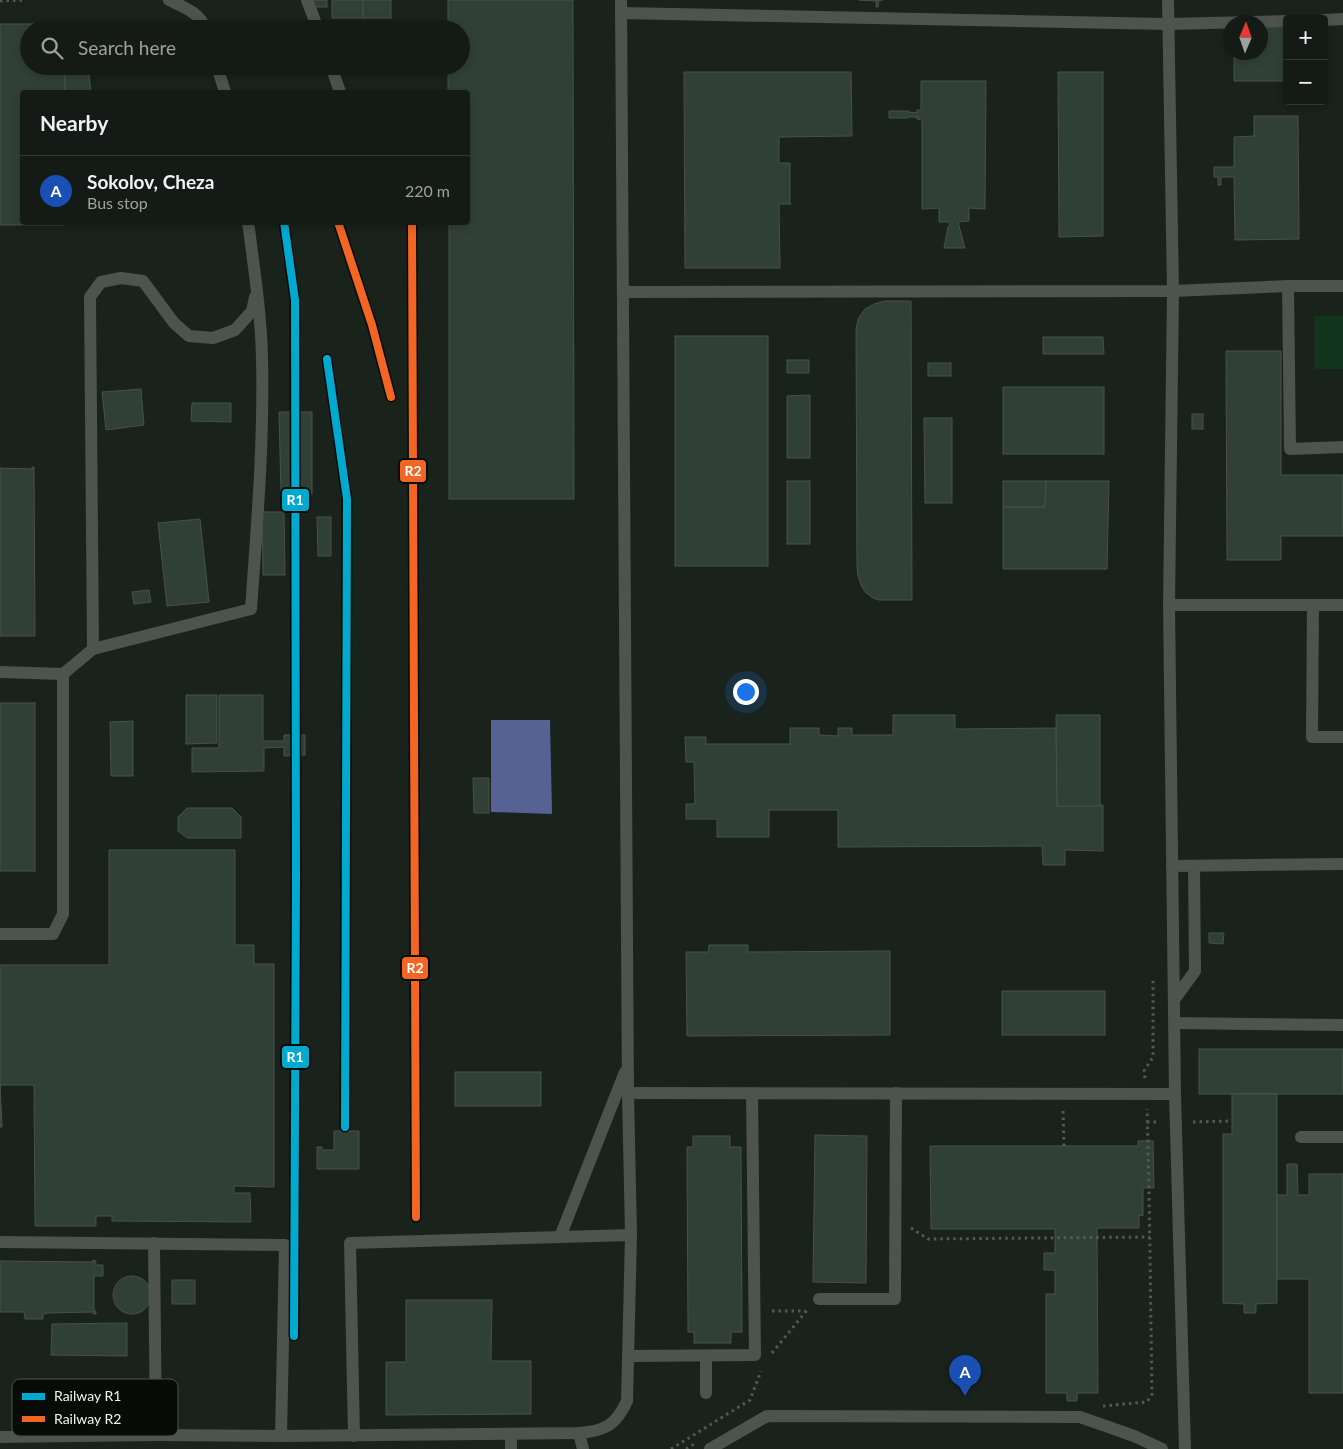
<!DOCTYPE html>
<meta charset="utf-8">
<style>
:root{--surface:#141a15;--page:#1d231e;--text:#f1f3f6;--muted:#9da1a0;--line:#333834;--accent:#b45309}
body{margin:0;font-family:Lato,sans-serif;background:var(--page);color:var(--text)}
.controls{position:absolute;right:15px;top:15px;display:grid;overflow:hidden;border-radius:5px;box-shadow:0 2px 8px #0003}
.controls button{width:45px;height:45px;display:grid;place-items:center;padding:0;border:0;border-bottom:1px solid var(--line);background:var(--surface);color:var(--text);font:25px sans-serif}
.compass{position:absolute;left:1223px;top:15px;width:45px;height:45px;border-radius:50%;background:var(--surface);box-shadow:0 2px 8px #0003;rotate:2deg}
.you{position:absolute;left:745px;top:691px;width:18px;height:18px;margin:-12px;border:4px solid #fff;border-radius:50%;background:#1a73e8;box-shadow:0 0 0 8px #1a73e833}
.badge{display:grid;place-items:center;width:32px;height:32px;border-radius:50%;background:var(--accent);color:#fff;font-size:16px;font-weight:700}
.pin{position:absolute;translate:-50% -41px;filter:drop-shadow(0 1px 2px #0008)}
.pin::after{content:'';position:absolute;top:26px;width:18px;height:15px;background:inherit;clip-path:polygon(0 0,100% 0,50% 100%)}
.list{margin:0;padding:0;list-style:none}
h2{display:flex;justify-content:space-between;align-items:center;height:65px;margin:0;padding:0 20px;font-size:21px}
h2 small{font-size:16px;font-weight:400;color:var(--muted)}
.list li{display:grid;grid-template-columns:32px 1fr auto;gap:15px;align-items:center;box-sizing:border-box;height:70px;padding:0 20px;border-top:1px solid var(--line)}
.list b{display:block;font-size:19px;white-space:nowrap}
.list p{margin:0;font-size:16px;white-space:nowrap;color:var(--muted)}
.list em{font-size:16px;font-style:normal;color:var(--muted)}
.icon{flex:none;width:28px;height:28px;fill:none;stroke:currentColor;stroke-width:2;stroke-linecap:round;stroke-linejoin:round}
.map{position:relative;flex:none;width:1343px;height:1449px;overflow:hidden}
.search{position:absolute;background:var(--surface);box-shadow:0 2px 8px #0003;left:20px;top:20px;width:450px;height:55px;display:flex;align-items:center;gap:12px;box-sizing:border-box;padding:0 18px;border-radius:28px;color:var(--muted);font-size:19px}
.panel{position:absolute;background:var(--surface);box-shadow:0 2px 8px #0003;left:20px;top:90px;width:450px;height:135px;border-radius:5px}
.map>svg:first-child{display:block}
</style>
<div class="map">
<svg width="1343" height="1449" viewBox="0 0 1343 1449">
<rect width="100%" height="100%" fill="#1a221c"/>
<rect fill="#10341c" x="1315" y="316" width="28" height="53"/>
<polygon fill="#556293" points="491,720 550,720 552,814 491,812"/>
<g fill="#314036" stroke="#49504a">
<rect x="311" y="0" width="16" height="7"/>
<rect x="332" y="0" width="31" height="18"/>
<rect x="363" y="0" width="28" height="18"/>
<polygon points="448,0 573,0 574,499 449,499 449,222 468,222 468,92 448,92 448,66 461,66 461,29 448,29"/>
<polygon points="859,0 883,0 879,0 878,7 876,7 876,1"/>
<polygon points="0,24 65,24 65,29 29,29 29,66 65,66 65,92 22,92 22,222 64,222 64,225 0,225"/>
<polygon points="1260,26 1287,26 1287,81 1234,81 1234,52 1260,52"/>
<polygon points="65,66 88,66 91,92 65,92"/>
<polygon points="684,72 851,72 852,136 779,137 779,163 790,163 790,204 791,204 779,204 780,268 685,268"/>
<polygon points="1058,72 1103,72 1103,236 1059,237"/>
<polygon points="921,81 986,81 985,209 969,208 969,221 958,222 965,248 944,248 948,227 949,227 950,222 939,222 939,208 922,209 922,120 917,119 917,117 908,117 908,118 889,118 889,111 908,111 909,112 917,113 917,110 921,110"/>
<polygon points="1254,116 1298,116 1299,239 1235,240 1234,177 1221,177 1221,185 1218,185 1218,177 1214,177 1214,167 1234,167 1234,137 1254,136"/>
<polygon points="885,301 911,301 912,600 879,600 873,598 865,592 861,585 858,576 857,566 856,330 858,319 865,309 874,304"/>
<rect x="675" y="336" width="93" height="230"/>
<polygon points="1043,337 1103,337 1104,354 1043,354"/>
<polygon points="1226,351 1281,351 1281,475 1343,475 1343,536 1281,536 1281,560 1227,560"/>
<rect x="787" y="360" width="22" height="13"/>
<rect x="928" y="363" width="23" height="13"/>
<rect x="1003" y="387" width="101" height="67"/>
<polygon points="141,389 144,425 106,430 102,392"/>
<polygon points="810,395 810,458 787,458 787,396"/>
<polygon points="192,403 231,403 231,422 191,421"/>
<polygon points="279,412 312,412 312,494 281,494"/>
<rect x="1192" y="414" width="11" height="15"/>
<polygon points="924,418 952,418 952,503 925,503"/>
<polygon points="32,467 34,467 35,636 0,636 0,468 32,469"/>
<rect x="787" y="481" width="23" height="63"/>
<polygon points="1003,481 1046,481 1045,507 1003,507"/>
<polygon points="1046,481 1109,481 1107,569 1003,569 1003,507 1045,507"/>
<polygon points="262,512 284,512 285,575 263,575"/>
<polygon points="317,517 331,517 331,556 318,556"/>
<polygon points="200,519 209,602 167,606 158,523"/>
<polygon points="149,590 151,602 134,604 132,592"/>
<polygon points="186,695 217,695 217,743 186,744"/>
<polygon points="219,695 263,695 263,741 284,741 284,735 305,735 305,755 284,756 284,747 264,748 264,771 192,772 192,748 219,748"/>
<rect x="0" y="703" width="35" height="168"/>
<polygon points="893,715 955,715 955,729 1056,728 1057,806 1103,805 1103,851 1065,850 1065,865 1043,865 1042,846 838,847 838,810 769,810 769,837 717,837 717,819 686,819 686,804 695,804 694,762 686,762 685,737 706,737 706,744 790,744 790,728 819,728 819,735 838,736 838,728 852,728 852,735 893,735"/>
<polygon points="1056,715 1100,715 1100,806 1057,806"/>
<polygon points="133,721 133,776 111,776 110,722"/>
<polygon points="473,778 489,778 489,813 474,813"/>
<polygon points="187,808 232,808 241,817 241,838 187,838 178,831 178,817"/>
<polygon points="109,850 235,850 235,945 254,945 254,964 274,964 274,1187 234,1186 234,1193 250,1193 251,1222 112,1221 112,1216 96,1216 96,1226 35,1226 34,1085 2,1085 0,1086 2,1124 2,1127 0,1127 0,965 109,965"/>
<polygon points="1209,933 1224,933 1223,944 1209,943"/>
<polygon points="709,945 748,945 748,952 890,951 890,1035 687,1036 686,952 708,952"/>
<rect x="1002" y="991" width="103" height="44"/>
<rect x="1199" y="1049" width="144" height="45"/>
<rect x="455" y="1072" width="86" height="34"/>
<polygon points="1232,1094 1277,1094 1277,1303 1256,1304 1256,1313 1244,1313 1244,1304 1223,1303 1223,1134 1232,1134"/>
<polygon points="334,1131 359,1131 359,1169 317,1169 317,1147 322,1147 322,1150 334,1150"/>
<polygon points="815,1135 867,1136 866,1283 813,1282"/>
<polygon points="693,1136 730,1136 730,1147 741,1147 742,1332 731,1332 731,1343 694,1343 694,1332 688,1332 687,1147 693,1147"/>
<polygon points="1138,1141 1153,1141 1154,1188 1143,1188 1143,1216 1139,1215 1139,1228 1097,1228 1098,1393 1077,1393 1077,1401 1067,1401 1067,1393 1046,1393 1046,1294 1055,1294 1055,1270 1044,1270 1044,1253 1055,1253 1055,1229 931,1229 930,1146 1138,1146"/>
<polygon points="1287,1164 1297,1164 1298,1195 1309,1195 1309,1174 1343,1174 1343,1393 1309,1393 1309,1279 1277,1279 1277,1195 1287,1195"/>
<polygon points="93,1260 96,1261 96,1263 94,1263 94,1265 103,1265 103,1276 94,1276 94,1311 96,1311 96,1314 93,1314 94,1312 46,1313 46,1314 43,1314 43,1319 25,1319 24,1312 0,1312 0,1261 93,1262"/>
<circle cx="132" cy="1295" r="19"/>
<rect x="172" y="1280" width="23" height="24"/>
<polygon points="406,1300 492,1300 491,1361 531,1361 531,1414 386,1415 386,1362 406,1362"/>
<polygon points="127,1323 127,1356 51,1355 52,1324"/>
</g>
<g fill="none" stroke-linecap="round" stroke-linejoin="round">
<g stroke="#555956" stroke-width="3" stroke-dasharray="2.5 4" stroke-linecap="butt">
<polyline points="0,1 23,0"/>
<polyline points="1145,1078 1144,1071 1153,1057 1153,980"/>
<polyline points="1063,1111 1064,1146"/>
<polyline points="1147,1122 1159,1122"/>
<polyline points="1193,1122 1232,1121"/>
<polyline points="911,1228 928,1239 1150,1237"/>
<polyline points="772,1311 805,1311"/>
<polyline points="772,1353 808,1309"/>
<polyline points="1103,1406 1147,1402 1152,1394 1149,1188 1147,1109"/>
<polyline points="671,1449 750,1400 761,1371"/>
<polyline points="686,1449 694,1444"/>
</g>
<g stroke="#4d534e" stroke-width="12">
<path d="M169,0C183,7 201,13 205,29"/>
<polyline points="307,0 318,29"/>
<polyline points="1168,0 1173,291 1169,605 1175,1094 1185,1449"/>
<polyline points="621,13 1168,24 1287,21"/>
<polyline points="1324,20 1343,19"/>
<polyline points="217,66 225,92"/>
<polyline points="331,66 340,92"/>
<polyline points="1288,286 1290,449 1343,447"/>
<polyline points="623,292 1173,291 1288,286 1343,286"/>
<polyline points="1169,605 1343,605"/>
<polyline points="1313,605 1312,737 1343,737"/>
<polyline points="93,649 90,297 101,282 121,278 143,281 174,323 189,336 213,338 235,330 252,311 255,297"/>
<path d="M0,672L63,674L93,649L251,609C257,525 264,442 262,358C261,313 254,268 248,222"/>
<polyline points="1172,866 1343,864"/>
<polyline points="0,934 53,934 63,914 63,674"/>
<polyline points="1174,1000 1195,971 1194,866"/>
<polyline points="1175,1023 1343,1025"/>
<polyline points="628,1093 1175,1094"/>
<polyline points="1301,1137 1343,1137"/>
<polyline points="560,1237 625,1072"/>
<polyline points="0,1242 285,1245 281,1436"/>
<polyline points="154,1243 156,1435"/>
<polyline points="819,1299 895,1299 896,1093"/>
<polyline points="628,1356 755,1355 752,1093"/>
<polyline points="706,1356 706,1393"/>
<polyline points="579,1433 583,1449"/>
<polyline points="354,1436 350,1243 631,1235"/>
<path d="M0,1437L156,1435L281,1436L579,1433C605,1431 616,1425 627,1401L631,1235L628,1093L621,0"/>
<polyline points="511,1449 511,1434"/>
<polyline points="710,1449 767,1416 1080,1417 1134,1436 1162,1449"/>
</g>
<defs>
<g id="rail-1">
<polyline points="284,222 295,300 296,879 294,1336"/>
<polyline points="327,359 347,499 345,1127"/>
</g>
<g id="rail-2">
<polyline points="338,222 372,325 391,397"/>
<polyline points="412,222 416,1217"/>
</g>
</defs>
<use href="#rail-1" stroke="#070c08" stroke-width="11"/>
<use href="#rail-2" stroke="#070c08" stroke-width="11"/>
<use href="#rail-1" stroke="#00a9ce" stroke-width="8"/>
<use href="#rail-2" stroke="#f26522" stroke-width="8"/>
</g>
<rect x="12" y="1379" width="166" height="57" rx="8" fill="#070c08" stroke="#4c524e" stroke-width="1"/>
<rect x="22" y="1393" width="23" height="7" fill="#00a9ce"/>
<rect x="22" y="1416" width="23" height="6" fill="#f26522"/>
<g font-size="14" fill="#eef7f0">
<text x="54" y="1401">Railway R1</text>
<text x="54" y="1424">Railway R2</text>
</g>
<g stroke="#070c08" stroke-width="2">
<rect x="399" y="459" width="28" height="24" rx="5" fill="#f26522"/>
<rect x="281" y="488" width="29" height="24" rx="5" fill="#00a9ce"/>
<rect x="401" y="956" width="28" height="24" rx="5" fill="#f26522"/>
<rect x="281" y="1045" width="29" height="24" rx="5" fill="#00a9ce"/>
</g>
<g font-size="14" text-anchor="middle" font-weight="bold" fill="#fff">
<text x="413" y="476">R2</text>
<text x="295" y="505">R1</text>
<text x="415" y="973">R2</text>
<text x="295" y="1062">R1</text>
</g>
</svg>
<div class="controls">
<button>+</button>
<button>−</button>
</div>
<svg class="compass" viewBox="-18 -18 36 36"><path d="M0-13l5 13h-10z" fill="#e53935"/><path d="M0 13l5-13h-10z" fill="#9da1a0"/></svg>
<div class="you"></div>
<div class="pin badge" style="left:965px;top:1396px;background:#1a4fb4">A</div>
<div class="search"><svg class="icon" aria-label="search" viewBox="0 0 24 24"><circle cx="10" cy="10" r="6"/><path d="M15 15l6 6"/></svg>Search here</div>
<section class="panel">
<h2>Nearby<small></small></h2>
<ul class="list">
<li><span class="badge" style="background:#1a4fb4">A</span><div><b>Sokolov, Cheza</b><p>Bus stop</p></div><em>220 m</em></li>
</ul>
</section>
</div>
